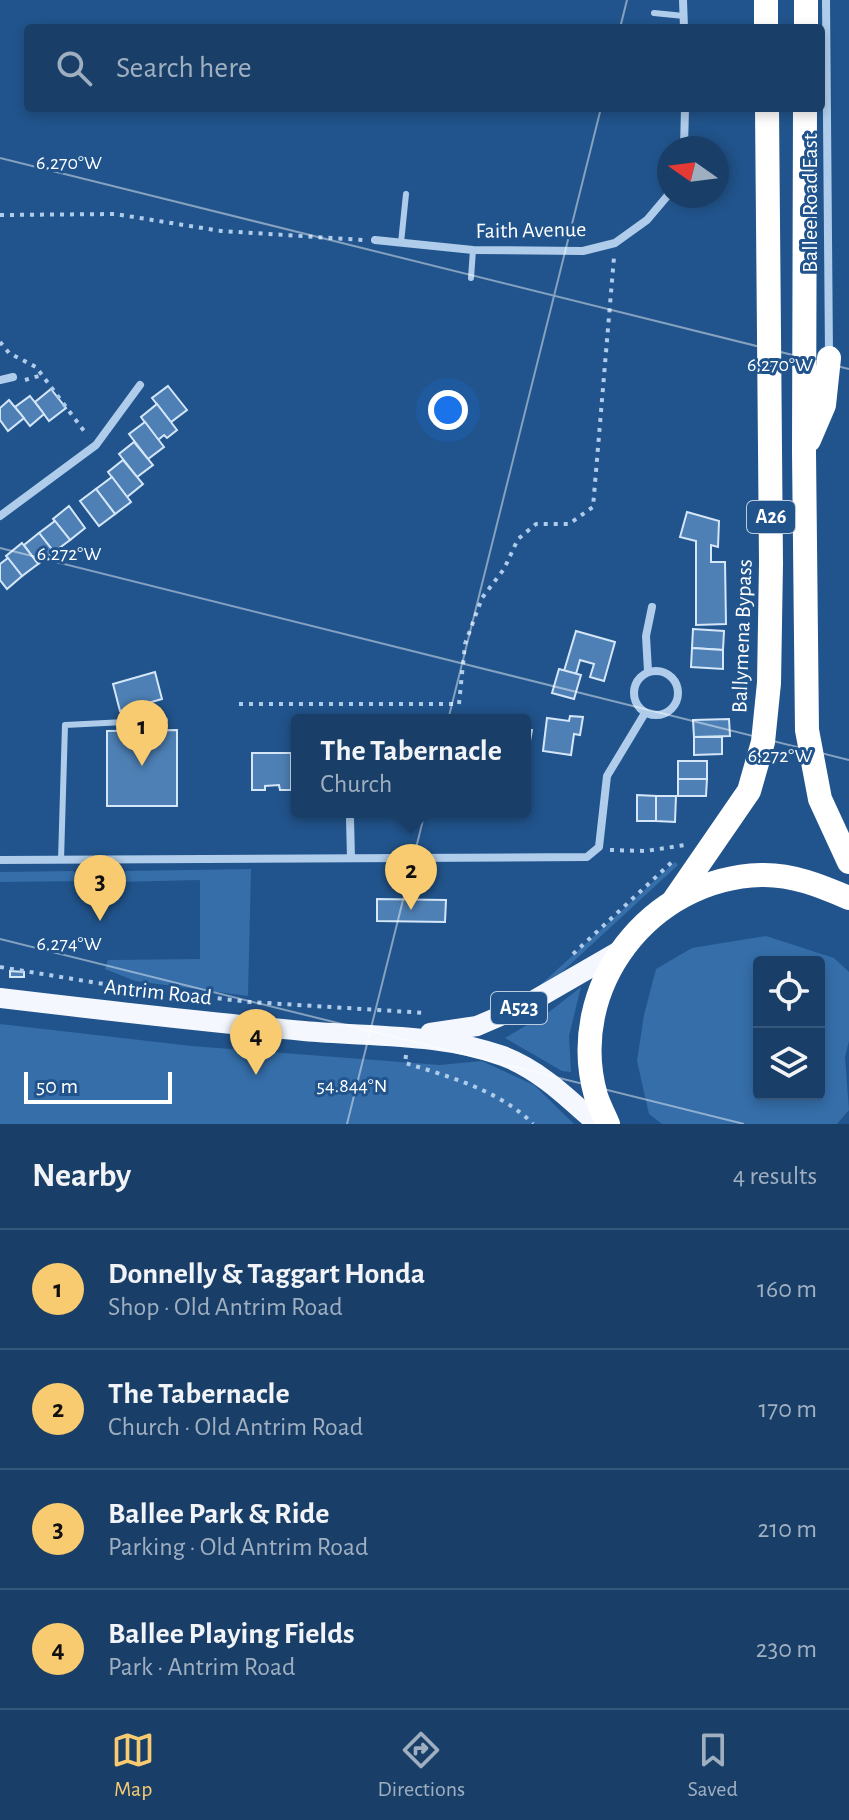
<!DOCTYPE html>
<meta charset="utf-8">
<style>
:root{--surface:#193f69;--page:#22466f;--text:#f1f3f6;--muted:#9fafc0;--line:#37587d;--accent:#f8cb70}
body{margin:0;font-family:"Alegreya Sans",sans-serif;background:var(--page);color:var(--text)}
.controls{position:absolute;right:24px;bottom:24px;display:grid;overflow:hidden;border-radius:8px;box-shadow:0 4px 12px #0003}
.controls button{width:72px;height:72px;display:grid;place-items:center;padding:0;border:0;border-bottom:2px solid var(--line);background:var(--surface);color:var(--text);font:40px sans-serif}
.compass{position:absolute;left:657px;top:136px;width:72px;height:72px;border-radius:50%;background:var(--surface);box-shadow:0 4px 12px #0003;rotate:284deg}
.scale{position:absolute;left:24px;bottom:20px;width:148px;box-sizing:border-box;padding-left:8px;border:4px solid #fff;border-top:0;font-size:22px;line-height:28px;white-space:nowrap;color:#fff;-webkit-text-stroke:6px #21548c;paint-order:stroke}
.you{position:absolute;left:448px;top:410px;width:28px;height:28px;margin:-20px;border:6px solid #fff;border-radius:50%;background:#1a73e8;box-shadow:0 0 0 12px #1a73e833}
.badge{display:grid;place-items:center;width:52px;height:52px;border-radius:50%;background:var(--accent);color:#111;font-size:26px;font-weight:700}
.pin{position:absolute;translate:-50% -66px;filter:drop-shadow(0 2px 4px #0008)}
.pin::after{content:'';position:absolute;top:42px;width:28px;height:24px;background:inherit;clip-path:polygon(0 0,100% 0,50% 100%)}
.popup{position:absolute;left:291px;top:714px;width:240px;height:104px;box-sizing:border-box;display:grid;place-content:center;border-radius:8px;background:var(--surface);filter:drop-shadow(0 2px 6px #0005);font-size:26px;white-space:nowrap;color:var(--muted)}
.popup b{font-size:30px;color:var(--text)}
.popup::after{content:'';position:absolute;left:50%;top:100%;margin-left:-16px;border:16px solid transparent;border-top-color:var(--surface)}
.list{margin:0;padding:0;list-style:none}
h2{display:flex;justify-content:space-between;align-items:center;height:104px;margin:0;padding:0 32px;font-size:34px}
h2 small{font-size:26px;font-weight:400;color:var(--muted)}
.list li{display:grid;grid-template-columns:52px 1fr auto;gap:24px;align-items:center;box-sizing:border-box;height:120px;padding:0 32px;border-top:2px solid var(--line)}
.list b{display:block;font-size:30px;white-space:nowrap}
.list p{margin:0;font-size:26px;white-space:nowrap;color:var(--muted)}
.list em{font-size:26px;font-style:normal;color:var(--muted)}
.icon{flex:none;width:44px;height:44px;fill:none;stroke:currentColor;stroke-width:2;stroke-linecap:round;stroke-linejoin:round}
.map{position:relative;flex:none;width:849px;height:1124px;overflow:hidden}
.search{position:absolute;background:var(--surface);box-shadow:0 4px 12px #0003;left:24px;right:24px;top:24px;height:88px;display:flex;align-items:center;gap:20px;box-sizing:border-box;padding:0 28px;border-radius:8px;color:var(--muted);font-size:30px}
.sheet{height:584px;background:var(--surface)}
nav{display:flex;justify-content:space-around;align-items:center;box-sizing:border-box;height:112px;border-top:2px solid var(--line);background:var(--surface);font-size:22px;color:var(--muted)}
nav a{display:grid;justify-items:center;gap:4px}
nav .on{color:var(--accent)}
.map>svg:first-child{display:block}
</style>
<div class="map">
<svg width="849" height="1124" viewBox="0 0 849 1124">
<rect width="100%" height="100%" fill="#21548c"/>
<g fill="#356ea9" fill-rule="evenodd">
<polygon points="675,862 678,865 550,983 537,988"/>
<polygon points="251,869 248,996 135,981 105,969 108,960 200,959 200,880 116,882 126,871"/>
<polygon points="73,871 84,881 0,882 0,872"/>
<path d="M766,936L834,958L849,972V1041L845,1057L849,1110L837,1124H662L649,1114L637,1061L644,1015L656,969L692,948ZM819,962V1094H759V962Z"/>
<polygon points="581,987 569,1036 571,1072 562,1071 505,1038 549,1012"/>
<polygon points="0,1024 192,1046 440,1065 482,1061 534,1085 574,1124 0,1124"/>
</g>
<g fill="#4e80b5" stroke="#d4e6f8" stroke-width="2">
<polygon points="168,386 187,410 171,422 152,398"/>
<polygon points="51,389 66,408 49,421 35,402"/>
<polygon points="30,396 44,414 30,426 15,407"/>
<polygon points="9,400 24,418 8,431 0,420 0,408"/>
<polygon points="157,404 177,430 167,438 164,435 158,440 141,417"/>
<polygon points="145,422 164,447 148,459 129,434"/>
<polygon points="134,442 153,465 137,477 119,454"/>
<polygon points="123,460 143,484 127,497 108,472"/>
<polygon points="112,477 131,502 115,514 96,489"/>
<polygon points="96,489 115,514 99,526 80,501"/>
<polygon points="69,506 85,528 70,540 53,519"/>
<polygon points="687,512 719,521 718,547 711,545 711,562 725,562 726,624 696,625 696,541 680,537"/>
<polygon points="55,521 70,540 54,552 39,533"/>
<polygon points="39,533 54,552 38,564 24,545"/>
<polygon points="22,543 38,564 22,576 6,556"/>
<polygon points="8,558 22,576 7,589 0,580 0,564"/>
<polygon points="693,629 724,631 723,650 692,648"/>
<polygon points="576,631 615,642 604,681 590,677 594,664 580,660 576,674 564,671"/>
<polygon points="692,648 723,650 723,669 691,667"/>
<polygon points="559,669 581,675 574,699 552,693"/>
<polygon points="155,672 162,699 120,711 113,684"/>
<polygon points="570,716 583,717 580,735 574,734 571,755 543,751 547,718 569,721"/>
<polygon points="729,719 730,736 694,737 693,720"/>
<polygon points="525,729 532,730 528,752 525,752"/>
<polygon points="177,730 177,806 107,806 107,731"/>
<polygon points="694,737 722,737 722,754 694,755"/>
<polygon points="252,753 291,753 291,790 280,790 279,785 265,786 265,790 252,790"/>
<rect x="678" y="761" width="29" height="18"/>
<polygon points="678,779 707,779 706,796 678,796"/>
<polygon points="637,795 656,796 656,821 637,821"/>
<polygon points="656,796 676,796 675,822 656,821"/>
<polygon points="377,899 446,900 445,922 377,921"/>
<polygon points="10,971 24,972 24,977 10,977"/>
</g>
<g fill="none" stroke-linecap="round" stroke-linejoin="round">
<g stroke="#afcceb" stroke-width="4" stroke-dasharray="4 6" stroke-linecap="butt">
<polyline points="0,215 115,214 221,231 364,240"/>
<polyline points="0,342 9,353 36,367 87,435"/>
<polyline points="25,380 42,375"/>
<polyline points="239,704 459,704 465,644 482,598 504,569 518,539 536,524 569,524 593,507 614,257"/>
<polyline points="610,850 646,851 685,845"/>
<polyline points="573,954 672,862"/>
<polyline points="0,967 128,988 250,1002 426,1013"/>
<path d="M406,1055L405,1063C448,1076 501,1091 533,1124"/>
</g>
<g stroke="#afcceb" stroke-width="6">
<polyline points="654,13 684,16"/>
<polyline points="401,243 406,194"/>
<polyline points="471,278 473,250"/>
<polyline points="100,859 100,882"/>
<polyline points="61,860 65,725 165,720"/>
</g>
<g stroke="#afcceb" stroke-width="8">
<polyline points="683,0 684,28"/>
<polyline points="826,0 829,355"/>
<polyline points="684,148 685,108"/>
<polyline points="375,240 473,250 583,251 615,243 647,220 669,194"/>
<polyline points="0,380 13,377"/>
<polyline points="0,516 96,445 140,385"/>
<circle cx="656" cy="693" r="22"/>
<polyline points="648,671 646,636 652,607"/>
<polyline points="350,819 351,858"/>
<polyline points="0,860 587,857 599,847 607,776 645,713"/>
</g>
<g stroke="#f4f8fe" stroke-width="20">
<path d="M0,998C101,1010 202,1022 304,1031C370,1037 439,1033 503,1056C540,1070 568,1098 597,1124"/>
<polyline points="430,1033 477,1026 524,1006 621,950"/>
</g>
<g stroke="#fff" stroke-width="24">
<polyline points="766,0 766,28"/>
<polyline points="806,28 806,0"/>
<polyline points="805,108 804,451 807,730 820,799 849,862"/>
<polyline points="809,440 824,405 829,358"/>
<polyline points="674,900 749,791 763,742 769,683 771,563 767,108"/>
<path d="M608,1124C604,1115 599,1105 596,1096C565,987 650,878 761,875C792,874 821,886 849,898"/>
</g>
</g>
<path fill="none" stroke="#fff" stroke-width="2" stroke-opacity="0.45" d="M620,28L627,0M0,158L849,369M0,548L849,760M0,939L744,1124M347,1124L601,108"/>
<g text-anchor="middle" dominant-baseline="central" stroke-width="6" stroke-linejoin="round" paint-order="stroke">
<g fill="#21548c" stroke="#bcccdc" stroke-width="2">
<rect x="747" y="501" width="48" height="32" rx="6"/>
<rect x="491" y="992" width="56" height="32" rx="6"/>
</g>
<g font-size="20" font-weight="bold" fill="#fff">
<text x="771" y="517">A26</text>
<text x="519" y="1008">A523</text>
</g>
<g font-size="22" fill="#fff" stroke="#21548c">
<text transform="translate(810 203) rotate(-90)">Ballee Road East</text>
<text transform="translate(531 230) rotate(-1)">Faith Avenue</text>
<text transform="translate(742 636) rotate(-88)">Ballymena Bypass</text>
<text transform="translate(158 992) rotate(6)">Antrim Road</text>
</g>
</g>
<g font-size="20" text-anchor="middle" fill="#fff" stroke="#21548c" stroke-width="6" stroke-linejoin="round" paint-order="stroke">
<text x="69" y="169">6.270°W</text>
<text x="780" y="371">6.270°W</text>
<text x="69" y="560">6.272°W</text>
<text x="780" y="762">6.272°W</text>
<text x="69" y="950">6.274°W</text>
<text x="352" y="1092">54.844°N</text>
</g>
</svg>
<div class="controls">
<button><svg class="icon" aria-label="locate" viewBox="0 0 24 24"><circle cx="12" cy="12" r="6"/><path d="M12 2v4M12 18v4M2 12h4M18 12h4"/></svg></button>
<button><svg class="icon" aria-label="layers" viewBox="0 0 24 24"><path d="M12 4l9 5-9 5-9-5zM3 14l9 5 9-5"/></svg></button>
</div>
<svg class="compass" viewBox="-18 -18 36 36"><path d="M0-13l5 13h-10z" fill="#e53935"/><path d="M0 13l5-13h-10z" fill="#9fafc0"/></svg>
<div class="scale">50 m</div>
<div class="you"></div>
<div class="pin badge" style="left:142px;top:766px">1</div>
<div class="pin badge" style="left:411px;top:910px">2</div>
<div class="popup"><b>The Tabernacle</b>Church</div>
<div class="pin badge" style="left:100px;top:921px">3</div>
<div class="pin badge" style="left:256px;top:1075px">4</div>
<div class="search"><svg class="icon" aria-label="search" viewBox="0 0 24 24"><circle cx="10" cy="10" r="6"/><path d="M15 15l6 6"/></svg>Search here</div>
</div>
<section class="sheet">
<h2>Nearby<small>4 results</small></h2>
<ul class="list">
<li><span class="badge">1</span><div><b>Donnelly &amp; Taggart Honda</b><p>Shop · Old Antrim Road</p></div><em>160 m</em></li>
<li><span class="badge">2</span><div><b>The Tabernacle</b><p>Church · Old Antrim Road</p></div><em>170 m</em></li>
<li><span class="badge">3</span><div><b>Ballee Park &amp; Ride</b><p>Parking · Old Antrim Road</p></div><em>210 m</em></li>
<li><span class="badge">4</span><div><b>Ballee Playing Fields</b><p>Park · Antrim Road</p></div><em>230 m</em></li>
</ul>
</section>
<nav>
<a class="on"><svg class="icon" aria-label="map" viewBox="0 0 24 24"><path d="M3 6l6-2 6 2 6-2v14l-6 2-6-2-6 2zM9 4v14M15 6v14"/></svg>Map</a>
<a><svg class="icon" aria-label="directions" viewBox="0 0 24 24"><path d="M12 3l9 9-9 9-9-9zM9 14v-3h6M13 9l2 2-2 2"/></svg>Directions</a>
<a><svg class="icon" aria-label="saved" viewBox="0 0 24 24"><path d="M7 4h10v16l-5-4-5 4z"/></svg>Saved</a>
</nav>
